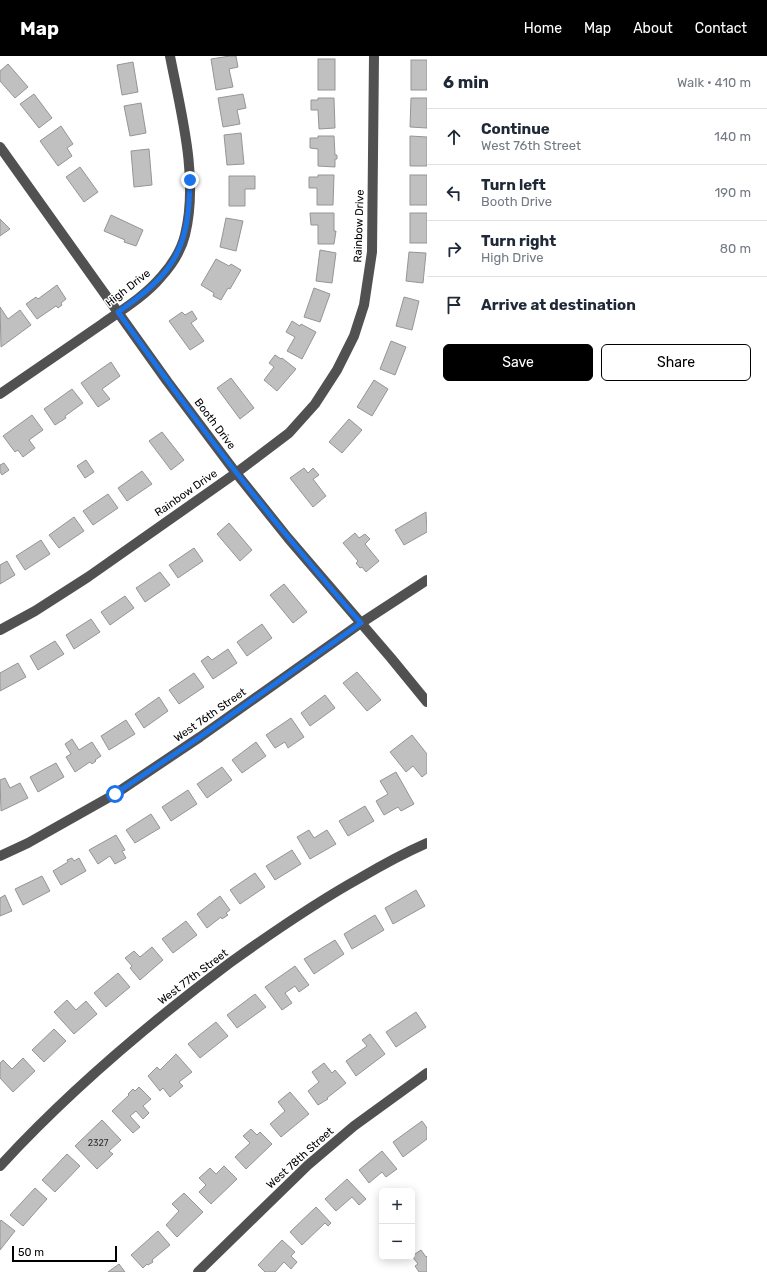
<!DOCTYPE html>
<meta charset="utf-8">
<style>
:root{--surface:#fff;--page:#f2f2f3;--text:#1f2937;--muted:#747a83;--line:#e0e1e3;--accent:#000}
body{margin:0;font-family:Rubik,sans-serif;background:var(--page);color:var(--text)}
.controls{position:absolute;right:12px;bottom:12px;display:grid;overflow:hidden;border-radius:6px;box-shadow:0 2px 10px #0003}
.controls button{width:36px;height:36px;display:grid;place-items:center;padding:0;border:0;border-bottom:1px solid var(--line);background:var(--surface);color:var(--text);font:20px sans-serif}
.scale{position:absolute;left:12px;bottom:10px;width:105px;box-sizing:border-box;padding-left:4px;border:2px solid #000;border-top:0;font-size:11px;line-height:14px;white-space:nowrap;color:#000;-webkit-text-stroke:3px #fff;paint-order:stroke}
.stop{position:absolute;width:12px;height:12px;margin:-9px;border:3px solid #1a73e8;border-radius:50%;background:#fff}
.stop.end{background:#1a73e8;border-color:#fff;box-shadow:0 1px 4px #0008}
.list{margin:0;padding:0;list-style:none}
h2{display:flex;justify-content:space-between;align-items:center;height:52px;margin:0;padding:0 16px;font-size:17px}
h2 small{font-size:13px;font-weight:400;color:var(--muted)}
.list li{display:grid;grid-template-columns:26px 1fr auto;gap:12px;align-items:center;box-sizing:border-box;height:56px;padding:0 16px;border-top:1px solid var(--line)}
.list b{display:block;font-size:15px;white-space:nowrap}
.list p{margin:0;font-size:13px;white-space:nowrap;color:var(--muted)}
.list em{font-size:13px;font-style:normal;color:var(--muted)}
.actions{display:flex;gap:8px;padding:12px 16px}
.actions a{flex:1;padding:9px 0;border:1px solid var(--accent);border-radius:6px;text-align:center;font-size:14px;color:var(--accent)}
.actions .main{background:var(--accent);color:#fff}
.icon{flex:none;width:22px;height:22px;fill:none;stroke:currentColor;stroke-width:2;stroke-linecap:round;stroke-linejoin:round}
.map{position:relative;flex:none;width:427px;height:1216px;overflow:hidden}
header{display:flex;align-items:center;gap:24px;box-sizing:border-box;height:56px;padding:0 20px;background:var(--accent);color:#fff}
header strong{font-size:19px}
nav{display:flex;gap:22px;margin-inline-start:auto;font-size:14px}
main{display:flex}
aside{flex:1;background:var(--surface)}
.map>svg:first-child{display:block}
</style>
<header>
<strong>Map</strong>
<nav><a>Home</a><a>Map</a><a>About</a><a>Contact</a></nav>
</header>
<main>
<div class="map">
<svg width="427" height="1216" viewBox="0 0 427 1216">
<rect width="100%" height="100%" fill="#fff"/>
<g fill="#c0c0c0" stroke="#959595">
<polygon points="230,0 236,0 238,11 229,13 233,31 216,34 211,3"/>
<rect x="318" y="3" width="17" height="31"/>
<rect x="411" y="4" width="16" height="30"/>
<polygon points="133,6 138,36 122,39 117,9"/>
<polygon points="8,8 28,31 15,42 0,25 0,15"/>
<polygon points="34,38 52,62 39,72 20,48"/>
<polygon points="243,38 246,52 237,54 240,68 223,71 218,42"/>
<polygon points="318,42 334,42 335,72 319,73 318,54 311,54 311,44 318,44"/>
<polygon points="411,42 427,42 427,72 410,71"/>
<polygon points="141,47 146,77 130,80 124,50"/>
<polygon points="61,70 73,88 67,92 72,100 58,110 40,85"/>
<polygon points="241,77 244,108 227,109 224,79"/>
<polygon points="318,80 334,80 335,99 337,99 337,103 335,103 335,111 318,110 318,93 310,92 310,82 318,82"/>
<polygon points="410,80 427,81 427,110 410,110"/>
<polygon points="149,93 152,129 134,131 131,95"/>
<polygon points="80,111 98,136 84,146 66,121"/>
<polygon points="318,119 334,119 333,149 317,149 317,132 309,132 309,121 318,121"/>
<rect x="410" y="119" width="17" height="30"/>
<polygon points="229,120 255,120 255,133 245,133 245,150 229,150"/>
<polygon points="310,157 334,157 334,175 336,175 334,188 318,188 318,169 311,169"/>
<rect x="410" y="157" width="17" height="30"/>
<polygon points="111,159 143,174 136,190 124,186 125,184 104,175"/>
<polygon points="226,162 243,165 236,195 220,191"/>
<polygon points="0,163 10,173 0,180"/>
<polygon points="320,194 336,197 332,227 316,225"/>
<polygon points="409,196 426,197 423,227 406,225"/>
<polygon points="216,203 229,210 231,208 241,214 230,233 228,232 221,244 213,240 214,237 201,229"/>
<polygon points="57,229 66,243 61,247 62,249 58,252 56,250 37,263 26,248 36,241 38,243"/>
<polygon points="314,232 330,238 320,266 304,261"/>
<polygon points="404,241 419,245 412,274 396,270"/>
<polygon points="0,251 8,263 20,254 31,269 1,291"/>
<polygon points="192,255 197,263 191,267 204,285 190,294 169,265 182,256 185,259"/>
<polygon points="292,265 300,270 301,268 316,276 302,303 287,295 295,281 286,276"/>
<polygon points="391,285 406,291 395,319 380,313"/>
<polygon points="275,299 281,303 282,302 296,313 277,335 264,324 274,311 269,307"/>
<polygon points="111,306 120,320 102,333 110,343 98,351 81,327"/>
<polygon points="231,322 254,352 240,363 217,332"/>
<polygon points="374,324 388,333 372,360 357,351"/>
<polygon points="72,333 83,347 65,360 66,362 55,369 44,353"/>
<polygon points="32,359 43,374 29,384 35,392 23,401 18,394 15,396 3,380"/>
<polygon points="349,363 362,374 342,397 329,386"/>
<polygon points="162,376 184,404 171,414 149,385"/>
<polygon points="86,404 94,416 85,422 77,410"/>
<polygon points="4,407 9,414 2,419 0,416 0,409"/>
<polygon points="304,412 308,417 313,412 319,419 313,423 326,440 313,451 290,422"/>
<polygon points="142,415 152,428 127,445 118,432"/>
<polygon points="108,438 118,452 93,469 83,455"/>
<polygon points="426,456 427,476 404,489 395,474"/>
<polygon points="74,461 84,475 59,492 49,479"/>
<polygon points="229,467 252,494 240,505 217,478"/>
<polygon points="355,477 359,482 365,478 370,483 365,488 379,505 366,516 362,511 360,512 356,507 358,505 343,487"/>
<polygon points="41,484 50,498 25,514 16,500"/>
<polygon points="194,492 203,505 178,522 169,509"/>
<polygon points="7,505 15,519 0,528 0,509"/>
<polygon points="160,516 170,529 145,546 136,532"/>
<polygon points="284,528 307,556 293,567 270,539"/>
<polygon points="125,540 134,552 110,569 101,556"/>
<polygon points="91,563 100,576 74,593 66,579"/>
<polygon points="262,568 272,582 247,600 237,586"/>
<polygon points="55,585 64,598 38,614 30,600"/>
<polygon points="228,593 237,607 213,623 201,605 208,600 212,604"/>
<polygon points="18,607 26,621 0,635 0,617"/>
<polygon points="357,616 381,644 367,655 343,627"/>
<polygon points="194,617 204,631 179,648 169,634"/>
<polygon points="325,639 335,652 310,670 301,657"/>
<polygon points="159,641 168,655 144,672 135,658"/>
<polygon points="291,662 304,681 288,692 285,686 275,692 266,679"/>
<polygon points="126,664 135,678 109,694 101,680"/>
<polygon points="412,679 427,698 427,717 422,721 413,710 406,716 390,696"/>
<polygon points="72,683 79,694 92,686 101,700 95,704 96,705 92,708 90,706 75,716 66,701 71,698 65,688"/>
<polygon points="256,686 266,700 242,717 232,704"/>
<polygon points="56,707 64,721 38,736 30,721"/>
<polygon points="222,711 232,724 207,742 197,728"/>
<polygon points="396,716 414,748 401,755 398,751 384,759 376,745 388,738 380,725"/>
<polygon points="5,722 10,732 20,727 28,742 1,755 0,724"/>
<polygon points="188,734 197,748 171,765 162,751"/>
<polygon points="365,750 374,765 348,780 339,765"/>
<polygon points="151,758 160,772 135,787 126,774"/>
<polygon points="309,774 314,782 327,774 336,788 310,803 297,781"/>
<polygon points="116,779 125,794 122,795 126,802 115,808 110,800 98,808 89,794"/>
<polygon points="292,794 301,808 275,824 266,810"/>
<polygon points="72,802 74,805 79,802 86,815 61,829 53,815 68,806 67,804"/>
<polygon points="255,817 265,831 240,848 230,834"/>
<polygon points="42,820 50,835 23,849 15,833"/>
<polygon points="416,834 425,850 393,868 385,852"/>
<polygon points="5,839 12,855 0,860 0,842"/>
<polygon points="220,840 230,854 226,857 228,859 222,863 221,861 207,872 197,858"/>
<polygon points="375,859 384,874 352,893 344,878"/>
<polygon points="186,865 197,879 173,897 162,883"/>
<polygon points="335,884 344,898 314,918 304,903"/>
<polygon points="152,891 163,904 140,924 130,912 132,910 125,902 134,895 140,901"/>
<polygon points="295,910 309,929 299,936 295,930 285,937 292,947 282,954 265,931"/>
<polygon points="118,917 130,931 106,951 94,937"/>
<polygon points="255,938 266,951 237,972 227,959"/>
<polygon points="67,944 76,954 86,945 97,958 74,978 54,956"/>
<polygon points="416,956 426,971 396,991 386,976"/>
<polygon points="216,966 228,980 200,1002 188,988"/>
<polygon points="54,973 66,985 44,1006 32,994"/>
<polygon points="370,978 385,998 356,1020 346,1005 367,990 362,984"/>
<polygon points="176,998 192,1016 179,1026 183,1030 170,1041 163,1032 160,1035 148,1020 157,1011 160,1014"/>
<polygon points="23,1002 35,1015 13,1036 0,1022 0,1007 3,1004 12,1013"/>
<polygon points="324,1007 332,1017 335,1014 346,1027 327,1042 328,1043 318,1049 308,1035 319,1026 312,1016"/>
<polygon points="139,1031 151,1043 143,1050 149,1057 143,1063 136,1055 130,1060 140,1071 133,1077 112,1055 129,1039 128,1038 133,1033 135,1035"/>
<polygon points="290,1036 309,1058 281,1081 270,1068 285,1055 278,1046"/>
<polygon points="102,1064 121,1084 109,1095 113,1098 97,1113 75,1090"/>
<polygon points="422,1065 427,1072 427,1083 403,1101 393,1086"/>
<polygon points="251,1073 257,1079 260,1076 272,1088 246,1113 235,1101 250,1087 243,1080"/>
<polygon points="382,1095 397,1113 386,1121 382,1116 369,1127 359,1114"/>
<polygon points="67,1098 80,1110 55,1136 42,1124"/>
<polygon points="224,1110 237,1123 211,1148 199,1136 206,1129 199,1122 210,1112 216,1118"/>
<polygon points="347,1123 366,1143 359,1149 352,1141 336,1155 325,1143"/>
<polygon points="35,1132 47,1143 23,1170 10,1159"/>
<polygon points="184,1137 203,1156 177,1181 166,1169 179,1155 172,1148"/>
<polygon points="316,1151 331,1167 328,1170 325,1167 302,1189 290,1176"/>
<polygon points="1,1164 15,1175 0,1194 0,1166"/>
<polygon points="158,1175 170,1189 152,1204 153,1206 148,1209 147,1208 143,1212 131,1199"/>
<polygon points="282,1184 295,1196 291,1200 297,1206 291,1213 284,1206 275,1216 265,1216 258,1209"/>
<polygon points="421,1194 426,1201 427,1200 427,1216 419,1216 415,1210 418,1208 412,1200"/>
<polygon points="119,1208 125,1216 108,1216"/>
</g>
<g fill="none" stroke-linecap="round" stroke-linejoin="round">
<g stroke="#515151" stroke-width="10">
<polyline points="0,91 167,325 236,417 288,482 391,602 427,646"/>
<path d="M0,338C34,315 68,291 102,268C122,254 145,240 161,221C171,210 181,195 185,179C199,122 181,57 170,0"/>
<polyline points="0,574 35,555 88,521 236,417 289,377 315,348 337,314 354,280 364,249 372,196 374,0"/>
<polyline points="0,800 28,787 115,738 200,681 361,567 427,524"/>
<path d="M0,1110C70,1034 148,968 231,906C273,876 315,847 360,822C382,809 404,797 427,787"/>
<polyline points="198,1216 308,1109 354,1070 427,1017"/>
</g>
</g>
<g fill="none" stroke-linecap="round" stroke-linejoin="round">
<path stroke="#1a73e8" stroke-width="5" d="M115,738L200,681L361,567C336,539 312,510 288,481C228,409 173,333 118,256C175,217 189,193 190,124"/>
</g>
<g text-anchor="middle" dominant-baseline="central" stroke-width="3" stroke-linejoin="round" paint-order="stroke">
<g font-size="9" fill="#303030">
<text x="98" y="1087">2327</text>
</g>
<g font-size="11" fill="#000" stroke="#fff">
<text transform="translate(359 170) rotate(-88)">Rainbow Drive</text>
<text transform="translate(128 232) rotate(-38)">High Drive</text>
<text transform="translate(215 368) rotate(53)">Booth Drive</text>
<text transform="translate(186 437) rotate(-35)">Rainbow Drive</text>
<text transform="translate(210 659) rotate(-35)">West 76th Street</text>
<text transform="translate(193 921) rotate(-37)">West 77th Street</text>
<text transform="translate(300 1102) rotate(-42)">West 78th Street</text>
</g>
</g>
</svg>
<div class="controls">
<button>+</button>
<button>−</button>
</div>
<div class="scale">50 m</div>
<div class="stop" style="left:115px;top:738px"></div>
<div class="stop end" style="left:190px;top:124px"></div>
</div>
<aside>
<h2>6 min<small>Walk · 410 m</small></h2>
<ul class="list">
<li><svg class="icon" aria-label="ahead" viewBox="0 0 24 24"><path d="M12 20V5M6 11l6-6 6 6"/></svg><div><b>Continue</b><p>West 76th Street</p></div><em>140 m</em></li>
<li><svg class="icon" aria-label="left" viewBox="0 0 24 24"><path d="M17 20v-9H6M10 6l-5 5 5 5"/></svg><div><b>Turn left</b><p>Booth Drive</p></div><em>190 m</em></li>
<li><svg class="icon" aria-label="right" viewBox="0 0 24 24"><path d="M7 20v-9h11M14 6l5 5-5 5"/></svg><div><b>Turn right</b><p>High Drive</p></div><em>80 m</em></li>
<li><svg class="icon" aria-label="arrive" viewBox="0 0 24 24"><path d="M6 21V4h12l-3 4 3 4H6"/></svg><div><b>Arrive at destination</b></div></li>
</ul>
<div class="actions"><a class="main">Save</a><a>Share</a></div>
</aside>
</main>
